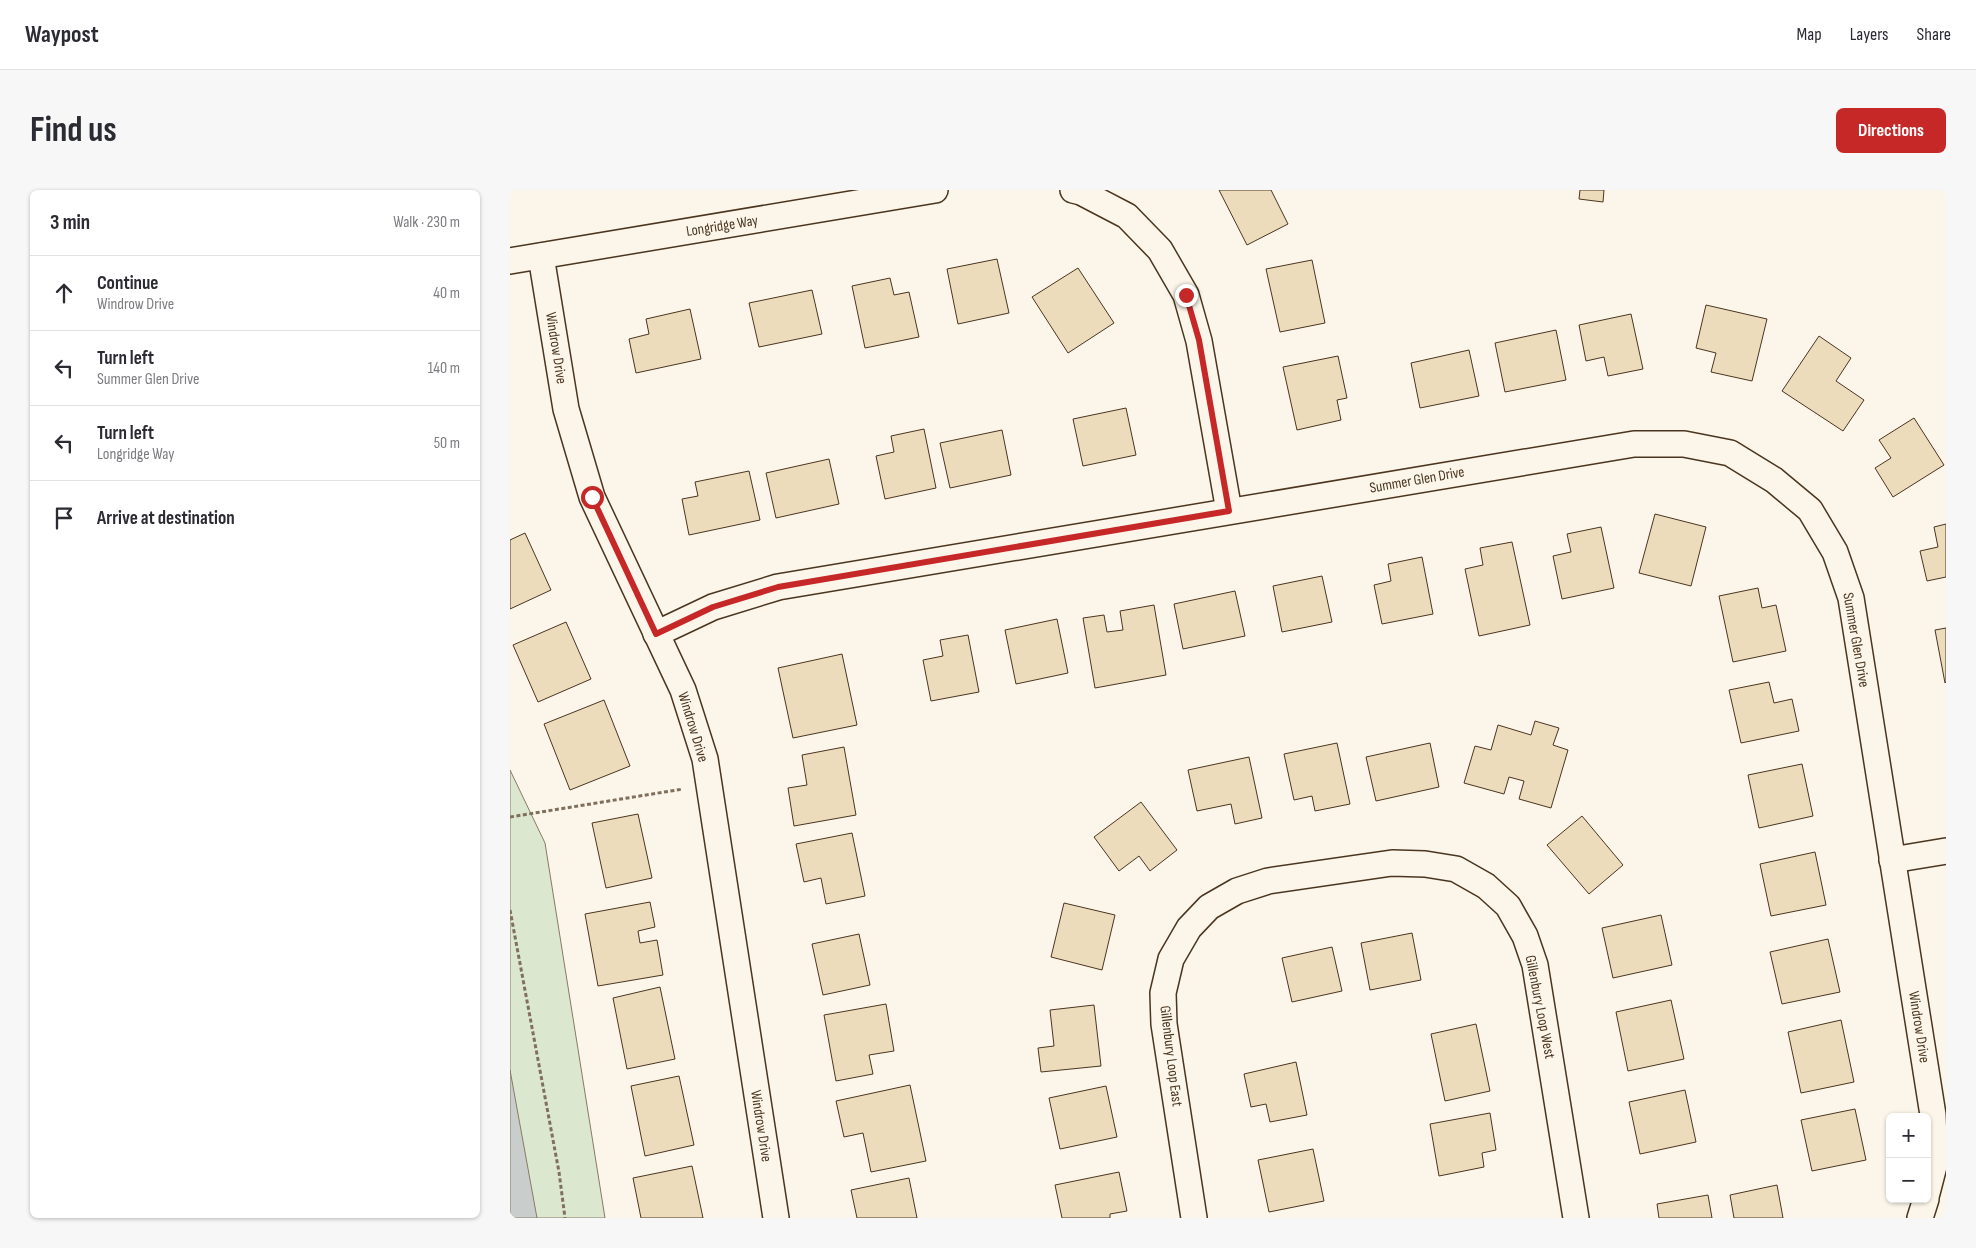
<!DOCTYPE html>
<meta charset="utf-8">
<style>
:root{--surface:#fff;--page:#f7f7f7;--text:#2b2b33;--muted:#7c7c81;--line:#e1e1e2;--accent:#c62828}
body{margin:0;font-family:"Sofia Sans Condensed",sans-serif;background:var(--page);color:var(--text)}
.controls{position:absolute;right:15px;bottom:15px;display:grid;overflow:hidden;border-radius:8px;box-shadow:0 1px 4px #0004}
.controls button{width:45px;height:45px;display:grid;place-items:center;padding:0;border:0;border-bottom:1px solid var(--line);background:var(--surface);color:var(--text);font:25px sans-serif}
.stop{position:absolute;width:15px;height:15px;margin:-11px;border:4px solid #c62828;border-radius:50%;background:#fff}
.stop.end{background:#c62828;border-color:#fff;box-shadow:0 1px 5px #0008}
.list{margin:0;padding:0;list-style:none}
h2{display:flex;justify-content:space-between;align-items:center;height:65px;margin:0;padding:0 20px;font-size:21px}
h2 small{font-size:16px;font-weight:400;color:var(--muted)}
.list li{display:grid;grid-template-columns:32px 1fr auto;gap:15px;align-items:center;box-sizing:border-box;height:75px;padding:0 20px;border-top:1px solid var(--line)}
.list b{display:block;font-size:19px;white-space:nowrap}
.list p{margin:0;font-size:16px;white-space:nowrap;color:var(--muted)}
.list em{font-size:16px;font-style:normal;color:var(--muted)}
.icon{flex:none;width:28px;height:28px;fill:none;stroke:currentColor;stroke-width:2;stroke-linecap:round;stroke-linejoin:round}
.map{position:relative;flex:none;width:1436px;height:1028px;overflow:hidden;border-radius:8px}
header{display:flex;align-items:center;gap:30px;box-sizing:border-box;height:70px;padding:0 25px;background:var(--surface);border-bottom:1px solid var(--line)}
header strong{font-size:24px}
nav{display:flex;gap:28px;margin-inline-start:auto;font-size:18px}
.intro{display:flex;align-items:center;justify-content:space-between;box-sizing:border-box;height:120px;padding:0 30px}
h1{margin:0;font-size:35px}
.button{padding:12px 22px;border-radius:8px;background:var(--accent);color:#fff;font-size:18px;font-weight:700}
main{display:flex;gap:30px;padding:0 30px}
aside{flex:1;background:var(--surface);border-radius:8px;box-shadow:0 1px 4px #0004}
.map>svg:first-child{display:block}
</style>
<header>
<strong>Waypost</strong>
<nav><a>Map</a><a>Layers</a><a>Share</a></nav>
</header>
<div class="intro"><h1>Find us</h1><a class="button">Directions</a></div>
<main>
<aside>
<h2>3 min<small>Walk · 230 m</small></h2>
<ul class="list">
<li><svg class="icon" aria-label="ahead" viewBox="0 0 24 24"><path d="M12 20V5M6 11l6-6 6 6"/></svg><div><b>Continue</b><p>Windrow Drive</p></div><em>40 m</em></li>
<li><svg class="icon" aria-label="left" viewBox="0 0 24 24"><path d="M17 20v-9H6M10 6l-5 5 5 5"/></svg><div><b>Turn left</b><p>Summer Glen Drive</p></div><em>140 m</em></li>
<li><svg class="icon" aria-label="left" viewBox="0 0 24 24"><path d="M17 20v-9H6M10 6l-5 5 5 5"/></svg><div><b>Turn left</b><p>Longridge Way</p></div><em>50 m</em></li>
<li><svg class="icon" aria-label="arrive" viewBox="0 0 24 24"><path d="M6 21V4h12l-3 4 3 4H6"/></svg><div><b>Arrive at destination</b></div></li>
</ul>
</aside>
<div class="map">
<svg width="1436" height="1028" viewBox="0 0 1436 1028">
<rect width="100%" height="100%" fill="#fbf6e9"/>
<polygon fill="#dce7d0" stroke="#887966" points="0,580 35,653 95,1028 0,1028"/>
<polygon fill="#c9cecd" stroke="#887966" points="0,880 27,1028 0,1028"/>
<g fill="#ecdcbc" stroke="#4a3520">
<polygon points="709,0 761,0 778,34 737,55"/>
<polygon points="1070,0 1094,0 1093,12 1069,9"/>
<polygon points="487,69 499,123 448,134 437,79"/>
<polygon points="802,70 815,133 770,142 756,79"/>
<polygon points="568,78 604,133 558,163 522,107"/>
<polygon points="380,88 384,105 399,102 409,147 355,158 342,96"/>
<polygon points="302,100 312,144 249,157 239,113"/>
<polygon points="1196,115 1257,129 1242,191 1201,182 1206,163 1186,158"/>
<polygon points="180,119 191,169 126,183 119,149 139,144 136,129"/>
<polygon points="1121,124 1133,179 1098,186 1094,167 1076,171 1069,135"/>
<polygon points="1046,140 1056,190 995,202 985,153"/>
<polygon points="1309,146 1341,168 1326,191 1354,210 1333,241 1272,201"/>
<polygon points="959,160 969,206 910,218 901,173"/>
<polygon points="828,166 837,208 827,210 831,230 787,240 773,177"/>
<polygon points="616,218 626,265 573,276 563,229"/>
<polygon points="1404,228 1434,275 1383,307 1365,278 1381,268 1369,250"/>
<polygon points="414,239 426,298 375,309 366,266 384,262 381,246"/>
<polygon points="492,240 501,285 440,298 430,253"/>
<polygon points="319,269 329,314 266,328 256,283"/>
<polygon points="239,281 250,330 179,345 172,309 188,306 185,292"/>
<polygon points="1145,324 1196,337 1181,396 1129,383"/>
<polygon points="1436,334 1436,387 1417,391 1410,361 1428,357 1424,337"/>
<polygon points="1091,337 1104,398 1052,409 1043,366 1061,362 1057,344"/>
<polygon points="15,343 41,400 0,419 0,350"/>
<polygon points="1002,352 1020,435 969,446 955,379 973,375 970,358"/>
<polygon points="912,367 923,424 872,434 864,395 881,391 878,374"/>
<polygon points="812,386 822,432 772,442 763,396"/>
<polygon points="1248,398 1252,418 1266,415 1276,461 1223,472 1209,406"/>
<polygon points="725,401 735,446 673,459 664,414"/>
<polygon points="644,415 656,485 585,498 573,428 594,425 597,442 613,440 610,421"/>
<polygon points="547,429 558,483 506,494 495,440"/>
<polygon points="56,432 81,489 28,512 3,455"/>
<polygon points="1436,438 1436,492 1435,493 1425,440"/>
<polygon points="458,445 469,502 421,511 413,470 433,466 430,450"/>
<polygon points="332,464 347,535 283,548 268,478"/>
<polygon points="1259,492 1264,513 1282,509 1289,541 1231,553 1219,500"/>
<polygon points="94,510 120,576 60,600 34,534"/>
<polygon points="1025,531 1049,538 1043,555 1058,560 1041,618 1009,609 1014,591 999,587 994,604 954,593 965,556 981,560 988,535 1021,545"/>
<polygon points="827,553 840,614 805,621 802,606 784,610 774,564"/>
<polygon points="920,553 929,597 866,611 856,567"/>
<polygon points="334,557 346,625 284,636 278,598 297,595 292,565"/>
<polygon points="739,567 752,628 725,634 721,614 687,621 678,580"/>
<polygon points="1292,574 1303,626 1249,638 1238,585"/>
<polygon points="631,612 667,660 640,681 629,666 609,681 584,647"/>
<polygon points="128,624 142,688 96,698 82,633"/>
<polygon points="1072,626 1113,675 1079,704 1037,655"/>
<polygon points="342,643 355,706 316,714 311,688 294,692 286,654"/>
<polygon points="1305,662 1316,715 1261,726 1250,674"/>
<polygon points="140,712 145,737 128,741 130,753 147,750 153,785 88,796 75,724"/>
<polygon points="554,713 605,725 592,780 541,767"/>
<polygon points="1151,725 1162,775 1103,788 1092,738"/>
<polygon points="902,743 911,790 860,800 851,753"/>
<polygon points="349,744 360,795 313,805 302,754"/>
<polygon points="1318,749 1330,802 1272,814 1260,762"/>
<polygon points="822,757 832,801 782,812 772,768"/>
<polygon points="150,797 165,869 117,879 103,808"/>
<polygon points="1161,810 1174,869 1118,881 1106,822"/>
<polygon points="376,814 384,861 359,865 363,884 326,891 314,825"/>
<polygon points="584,815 591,876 531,882 528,858 544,856 540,820"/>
<polygon points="1331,830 1344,892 1291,903 1278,842"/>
<polygon points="966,834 980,901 935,911 921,844"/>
<polygon points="786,872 797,925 760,932 756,914 741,917 734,884"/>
<polygon points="169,886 184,955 135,966 121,896"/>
<polygon points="400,895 416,971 361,982 353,943 334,947 326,911"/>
<polygon points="596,896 607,947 550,959 539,908"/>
<polygon points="1175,900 1186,952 1130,964 1119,912"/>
<polygon points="1345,919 1356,970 1302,981 1291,930"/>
<polygon points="980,923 986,960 972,963 974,977 929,986 920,934"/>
<polygon points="803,959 814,1011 759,1022 748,970"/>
<polygon points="182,976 193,1028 131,1028 123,988"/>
<polygon points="609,982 617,1021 600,1024 600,1028 552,1028 545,995"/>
<polygon points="399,988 407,1028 347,1028 341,1000"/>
<polygon points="1267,995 1273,1028 1224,1028 1220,1005"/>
<polygon points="1198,1005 1202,1028 1149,1028 1147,1014"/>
</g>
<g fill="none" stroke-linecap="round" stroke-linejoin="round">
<defs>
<g id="street">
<polyline points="563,0 571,2 617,26 650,60 676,105 689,151 719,321"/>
<polyline points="31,66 56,219 82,307 173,500 195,569 266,1028"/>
<polyline points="0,71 425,0"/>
<polyline points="146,444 203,417 268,397 1124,254 1174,254 1220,263 1264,290 1300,320 1325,362 1341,408 1423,925 1425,972 1417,1003"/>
<polyline points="1382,670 1436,661"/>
<polyline points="684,1028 654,834 653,803 661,769 679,738 699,717 727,701 758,691 882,673 915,674 946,679 976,696 998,716 1015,746 1025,775 1066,1028"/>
<polyline points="1410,1028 1416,1009"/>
</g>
</defs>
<use href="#street" stroke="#4a3520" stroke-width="28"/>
<g stroke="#7f6f5c" stroke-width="3" stroke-dasharray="4 2.5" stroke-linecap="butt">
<polyline points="0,627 173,599"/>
<polyline points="0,720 49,982 55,1028"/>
</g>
<use href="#street" stroke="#fbf6e9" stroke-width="25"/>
</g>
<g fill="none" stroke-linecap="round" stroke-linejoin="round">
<polyline stroke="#c62828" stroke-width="6" points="82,307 146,444 203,417 268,397 719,321 689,150 676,105"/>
</g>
<g text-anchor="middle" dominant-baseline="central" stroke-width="4" stroke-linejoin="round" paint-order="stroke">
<g font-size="15" fill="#4a3520" stroke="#fbf6e9">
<text transform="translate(212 36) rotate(-9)">Longridge Way</text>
<text transform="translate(46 158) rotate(81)">Windrow Drive</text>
<text transform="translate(907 290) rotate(-10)">Summer Glen Drive</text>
<text transform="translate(1346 450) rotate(80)">Summer Glen Drive</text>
<text transform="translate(183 537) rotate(73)">Windrow Drive</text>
<text transform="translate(1030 817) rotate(79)">Gillenbury Loop West</text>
<text transform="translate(1409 837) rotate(81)">Windrow Drive</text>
<text transform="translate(661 866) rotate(83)">Gillenbury Loop East</text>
<text transform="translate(251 936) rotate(81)">Windrow Drive</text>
</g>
</g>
</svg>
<div class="controls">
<button>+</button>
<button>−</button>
</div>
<div class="stop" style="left:82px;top:307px"></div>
<div class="stop end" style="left:676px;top:105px"></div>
</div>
</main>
